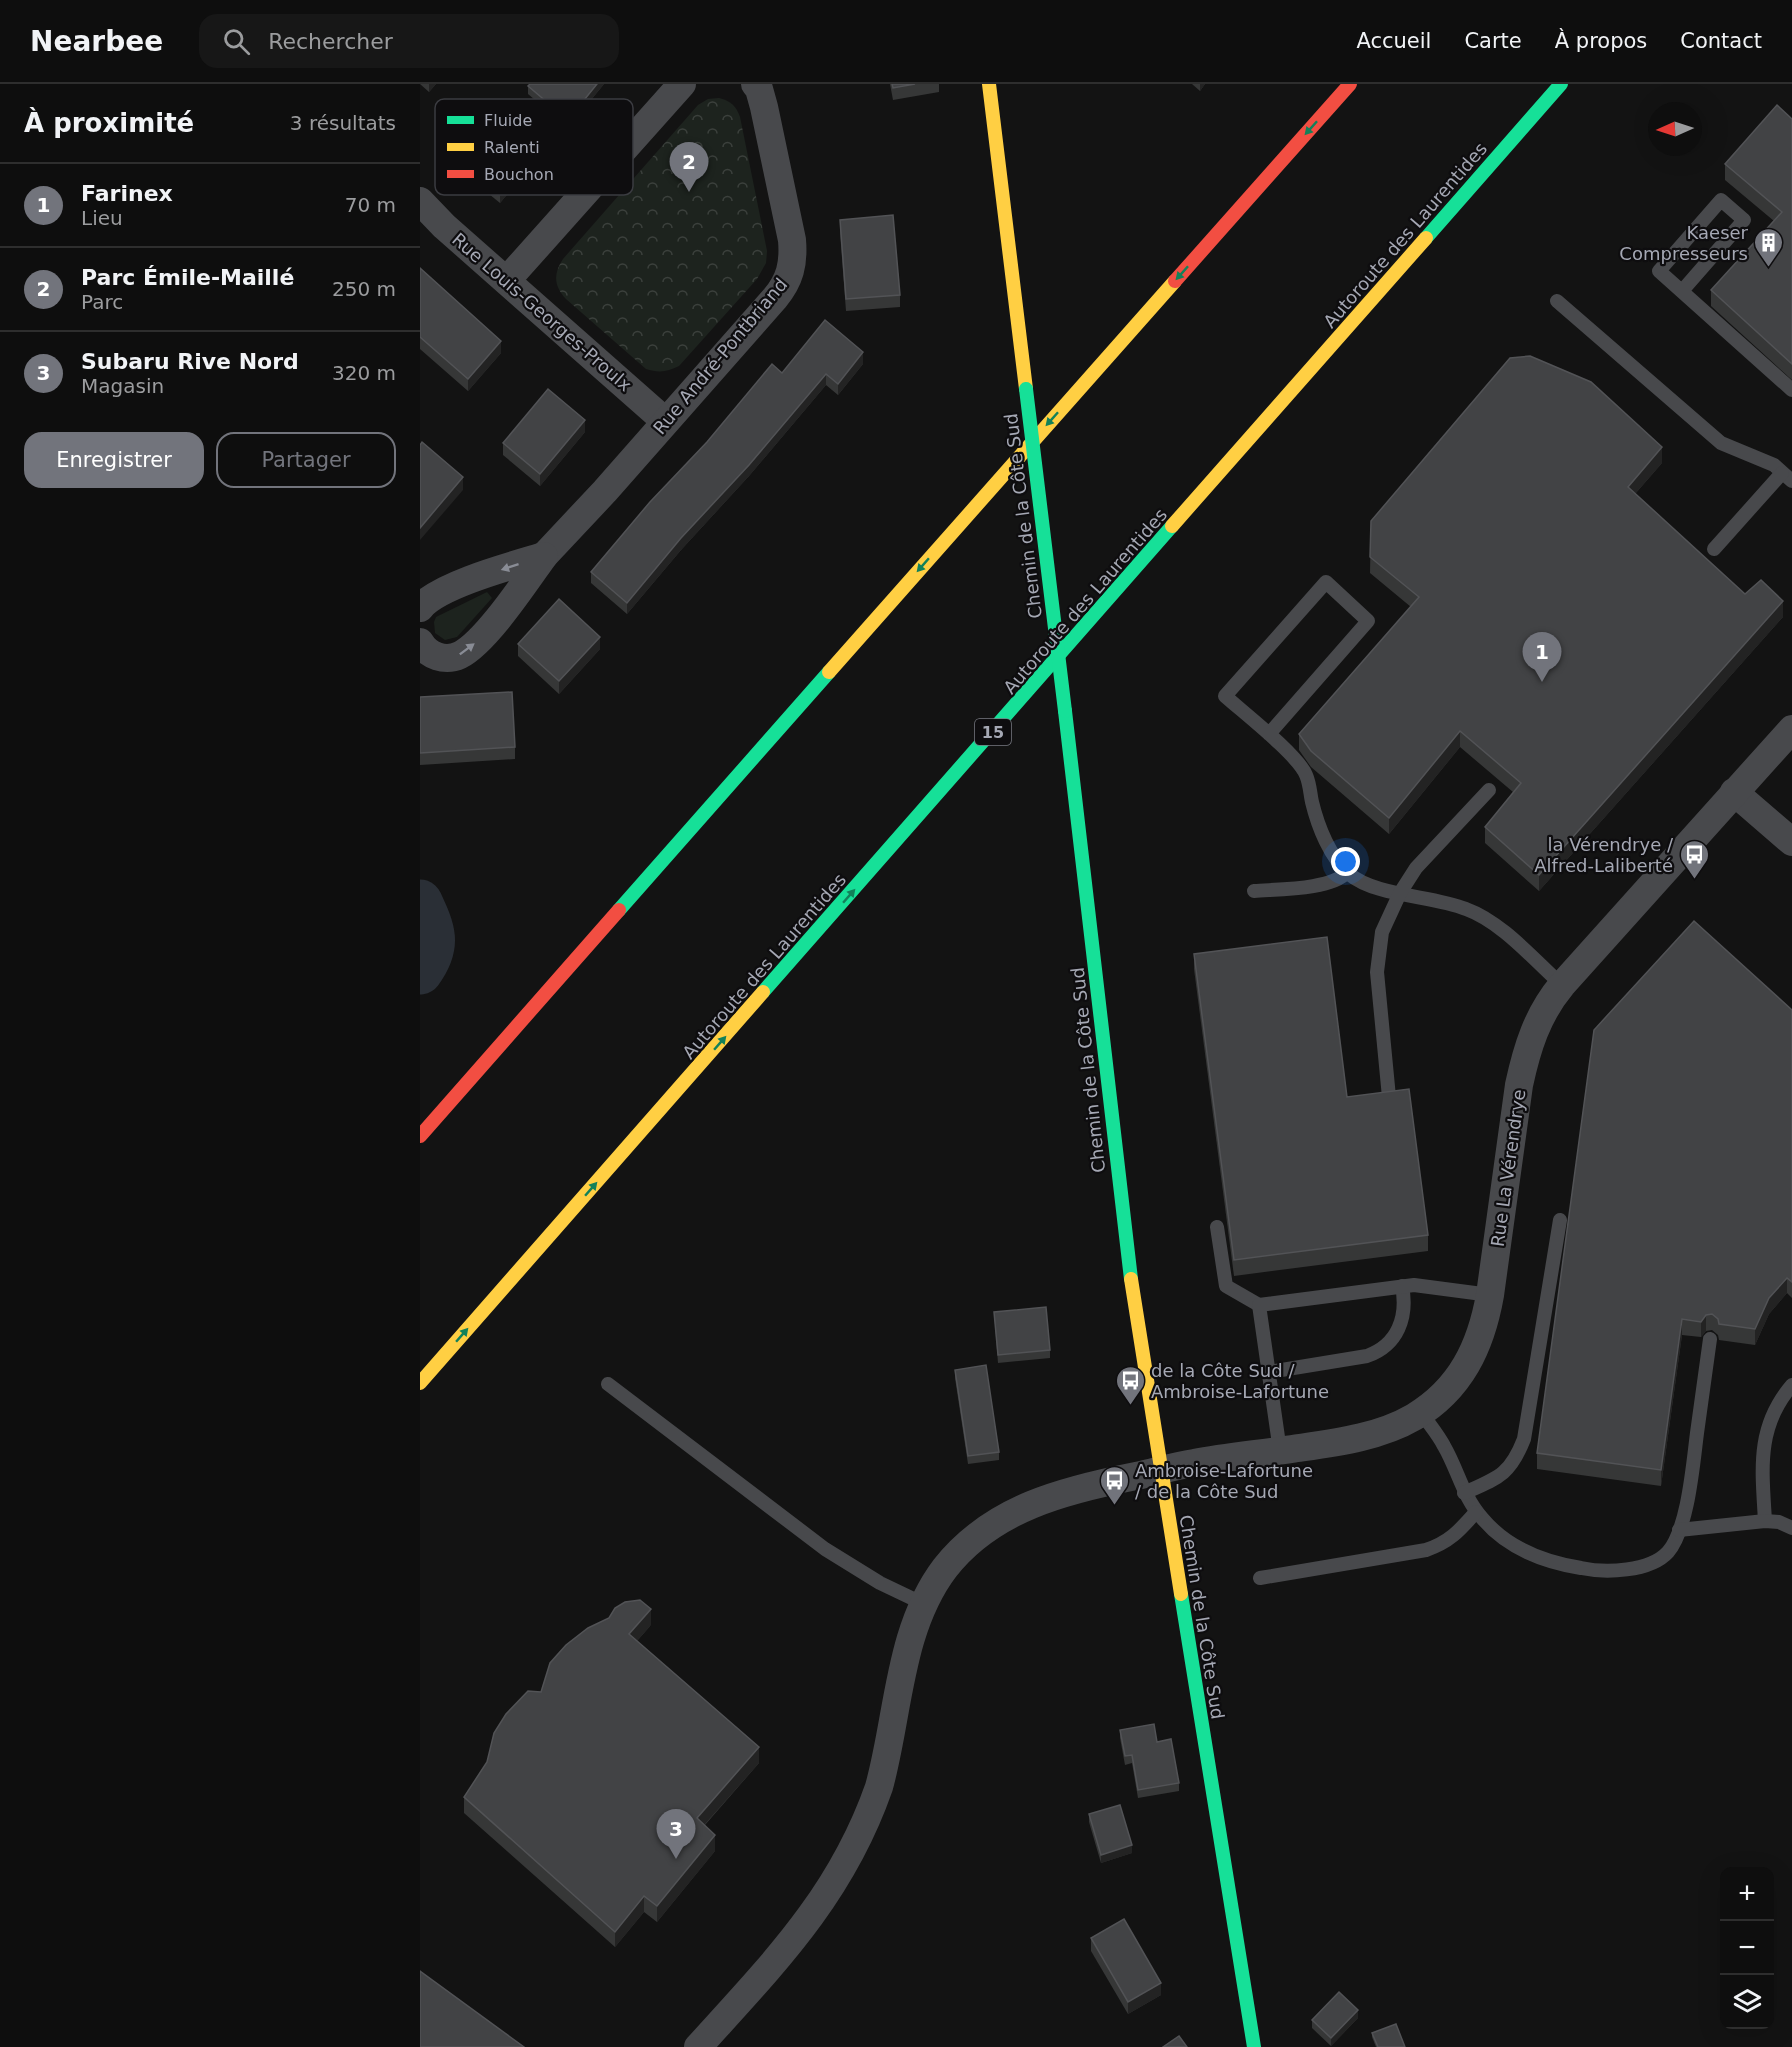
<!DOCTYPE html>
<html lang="fr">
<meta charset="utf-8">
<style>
:root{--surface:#0e0e0e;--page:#171717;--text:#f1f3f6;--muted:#9b9c9e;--line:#2e2e2e;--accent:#72747c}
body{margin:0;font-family:"DejaVu Sans",sans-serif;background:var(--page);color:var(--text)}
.controls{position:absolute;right:18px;bottom:18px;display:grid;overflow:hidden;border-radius:12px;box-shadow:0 6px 24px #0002}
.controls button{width:54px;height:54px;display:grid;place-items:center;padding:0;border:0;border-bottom:2px solid var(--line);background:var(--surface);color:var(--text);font:30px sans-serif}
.compass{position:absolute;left:1228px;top:18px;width:54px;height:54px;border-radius:50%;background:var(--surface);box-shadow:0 6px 24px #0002;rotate:267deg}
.you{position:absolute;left:926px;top:778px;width:21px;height:21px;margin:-15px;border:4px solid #fff;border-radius:50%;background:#1a73e8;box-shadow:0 0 0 9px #1a73e833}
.badge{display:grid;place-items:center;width:39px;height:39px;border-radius:50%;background:var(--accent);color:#fff;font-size:20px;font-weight:700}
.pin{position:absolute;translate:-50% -50px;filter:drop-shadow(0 2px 3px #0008)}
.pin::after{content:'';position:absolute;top:32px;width:21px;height:18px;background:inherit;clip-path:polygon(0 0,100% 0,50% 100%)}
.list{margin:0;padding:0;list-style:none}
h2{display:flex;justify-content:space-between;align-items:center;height:78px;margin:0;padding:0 24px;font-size:26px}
h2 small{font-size:20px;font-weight:400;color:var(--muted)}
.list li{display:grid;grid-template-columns:39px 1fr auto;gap:18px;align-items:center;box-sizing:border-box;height:84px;padding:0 24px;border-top:2px solid var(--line)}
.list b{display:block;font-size:22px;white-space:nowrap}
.list p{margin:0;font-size:20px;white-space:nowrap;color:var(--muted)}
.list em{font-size:20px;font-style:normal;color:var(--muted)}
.actions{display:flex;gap:12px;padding:18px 24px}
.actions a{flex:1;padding:14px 0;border:2px solid var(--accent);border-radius:18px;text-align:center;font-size:21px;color:var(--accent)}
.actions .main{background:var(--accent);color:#fff}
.icon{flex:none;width:33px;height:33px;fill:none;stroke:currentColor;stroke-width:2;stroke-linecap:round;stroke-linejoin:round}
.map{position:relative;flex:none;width:1372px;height:1963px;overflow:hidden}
header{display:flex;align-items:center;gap:36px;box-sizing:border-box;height:84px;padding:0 30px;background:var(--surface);border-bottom:2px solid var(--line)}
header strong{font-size:28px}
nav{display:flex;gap:33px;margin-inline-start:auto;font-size:21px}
.search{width:420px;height:54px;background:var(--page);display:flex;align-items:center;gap:15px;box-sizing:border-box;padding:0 21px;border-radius:18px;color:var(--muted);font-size:22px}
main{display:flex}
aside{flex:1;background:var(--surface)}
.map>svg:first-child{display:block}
</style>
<header>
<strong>Nearbee</strong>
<div class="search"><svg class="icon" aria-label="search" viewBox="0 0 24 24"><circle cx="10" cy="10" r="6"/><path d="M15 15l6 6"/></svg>Rechercher</div>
<nav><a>Accueil</a><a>Carte</a><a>À propos</a><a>Contact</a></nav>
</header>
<main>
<aside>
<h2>À proximité<small>3 résultats</small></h2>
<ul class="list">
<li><span class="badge">1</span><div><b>Farinex</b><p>Lieu</p></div><em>70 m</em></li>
<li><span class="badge">2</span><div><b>Parc Émile-Maillé</b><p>Parc</p></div><em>250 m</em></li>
<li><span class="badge">3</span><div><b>Subaru Rive Nord</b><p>Magasin</p></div><em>320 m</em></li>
</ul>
<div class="actions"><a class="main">Enregistrer</a><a>Partager</a></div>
</aside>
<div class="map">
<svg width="1372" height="1963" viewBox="0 0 1372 1963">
<defs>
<pattern id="park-crowns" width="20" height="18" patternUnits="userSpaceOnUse" patternTransform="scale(1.5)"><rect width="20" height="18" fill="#1d231e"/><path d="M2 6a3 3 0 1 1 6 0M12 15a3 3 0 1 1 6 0" fill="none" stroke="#3b403c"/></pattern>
</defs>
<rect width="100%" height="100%" fill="#131313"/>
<polygon fill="#1d231e" points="67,508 72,514 37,553 25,556 15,549 14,538 16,533"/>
<path fill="url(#park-crowns)" d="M299,14C311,17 316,22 320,33L347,167L346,179L337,195L259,282C247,288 239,289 226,285L146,215C134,202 133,190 143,175L278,21L288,15Z"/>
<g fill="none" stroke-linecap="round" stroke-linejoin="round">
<path stroke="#2a2f36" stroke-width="45" d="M0,818C13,846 20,861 0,888"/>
<g stroke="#48494c" stroke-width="14">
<polyline points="1262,207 1324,136 1301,116 1239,187 1372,306"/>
<polyline points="1137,217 1301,359 1354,381 1372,397"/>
<polyline points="1294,465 1362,389"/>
<path d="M849,650L948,537L906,498L805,612C824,629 878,671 886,691C890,700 890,709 892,718C898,743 910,773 929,790C957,813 1012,811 1046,825C1082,838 1114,876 1142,901"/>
<path d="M834,807C859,805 911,806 927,788"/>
<polyline points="969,1013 957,888 962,848 980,809 996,784 1069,706"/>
<polyline points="797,1143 806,1202 839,1221"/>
<path d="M849,1288L947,1272C978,1261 988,1233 982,1202"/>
<polyline points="188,1300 405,1465 460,1499 504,1520"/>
<path d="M1001,1328C1008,1339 1018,1350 1024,1362C1038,1386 1043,1413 1062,1434C1087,1464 1123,1478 1161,1484C1185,1489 1230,1488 1248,1468C1268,1445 1273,1380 1277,1349C1281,1318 1286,1286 1290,1255"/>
<polyline points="860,1367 839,1221 994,1201 1070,1211"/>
<path d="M1044,1409C1078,1394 1090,1391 1104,1355L1140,1136"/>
<path d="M1345,1437C1342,1385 1336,1343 1372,1301"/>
<polyline points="1259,1446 1345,1437 1359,1438 1372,1444"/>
<path d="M840,1494L1006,1466C1030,1458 1040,1446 1056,1428"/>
</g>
<g stroke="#48494c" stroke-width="28">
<polyline points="0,117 24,142 245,337"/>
<polyline points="87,196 262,0"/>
<path d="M124,472L185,407L355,214C370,196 374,180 372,156L344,23L339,5L335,0"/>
<path d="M0,524C18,501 94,481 124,472C106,497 66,558 40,571C25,578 8,572 0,558"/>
<polyline points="1314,708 1372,758"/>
<path d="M278,1963C353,1880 421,1812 459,1703C479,1631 478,1546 525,1484C572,1424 645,1406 716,1392C735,1388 754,1382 774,1379C806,1373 839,1370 872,1365C913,1359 958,1354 994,1333C1041,1305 1061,1262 1070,1211L1099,1001C1107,964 1117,931 1142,901L1372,645"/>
</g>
<g stroke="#16e098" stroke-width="14">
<polyline points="1006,154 1141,0"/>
<polyline points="645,627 711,1195"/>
<polyline points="199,826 409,588"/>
<polyline points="343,908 752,442"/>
<polyline points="761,1510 834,1963"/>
</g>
<g stroke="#ffcf43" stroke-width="14">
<polyline points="569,0 606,305"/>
<polyline points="752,442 1006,154"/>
<polyline points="409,588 755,197"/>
<polyline points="711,1195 761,1510"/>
<polyline points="0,1299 343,908"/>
</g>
<g stroke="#f24e42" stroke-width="14">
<polyline points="755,197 930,0"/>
<polyline points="0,1052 199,826"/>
</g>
<polyline stroke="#16e098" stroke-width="14" points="606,305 645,627"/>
</g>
<g fill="#363737">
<polygon points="0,0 16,0 9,8"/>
<polygon points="184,0 148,44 108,10 108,2"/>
<polygon points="470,0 519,0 519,8 473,16"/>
<polygon points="772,0 785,0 780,7"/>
<polygon points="1372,35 1372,296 1291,222 1291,206 1354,137 1305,96 1305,80"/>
<polygon points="26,62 111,82 80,119 26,75"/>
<polygon points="420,136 480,211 480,223 426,227 420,148"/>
<polygon points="0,184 81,269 48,307 0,265"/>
<polygon points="443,280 418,311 406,301 329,392 261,466 207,530 171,499 171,488 362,289"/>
<polygon points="165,348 120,402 83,371 83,359"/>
<polygon points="1242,379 1215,410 1325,510 1363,533 1119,807 1065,759 1065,743 1093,708 1040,663 969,750 891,683 879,666 879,650 991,523 950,489 951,437"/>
<polygon points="98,560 180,565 139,610 98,572"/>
<polygon points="0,613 95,663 95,675 0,681"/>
<polygon points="774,870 927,1013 1008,1151 1008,1167 814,1192 774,885"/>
<polygon points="1372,926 1372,1214 1367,1209 1349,1230 1335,1261 1299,1256 1298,1251 1292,1246 1286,1247 1281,1253 1262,1251 1241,1402 1117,1385 1117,1369"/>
<polygon points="574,1228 630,1266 630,1274 578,1279"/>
<polygon points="535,1286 579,1368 579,1376 548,1380 535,1294"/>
<polygon points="231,1541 217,1557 339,1679 285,1741 295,1767 237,1838 224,1828 195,1863 44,1729 44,1713 121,1608"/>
<polygon points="700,1646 737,1658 759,1699 759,1707 718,1714 712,1679 705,1681 700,1654"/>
<polygon points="669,1730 712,1769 681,1779 669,1738"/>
<polygon points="671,1854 741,1911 708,1930 671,1867"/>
<polygon points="938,1934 911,1962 892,1944 892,1936"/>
<polygon points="952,1949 985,1963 956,1963 952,1953"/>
</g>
<g fill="#232323">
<polygon points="9,0 16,0 9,8"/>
<polygon points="177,0 184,0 148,44 148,36"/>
<polygon points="780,0 785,0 780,7"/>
<polygon points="111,70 111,82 80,119 80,107"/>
<polygon points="81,257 81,269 48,307 48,295"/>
<polygon points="443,268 443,280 418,311 418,300"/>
<polygon points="406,290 406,301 329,392 261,466 207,530 207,519 261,454"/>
<polygon points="165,336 165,348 120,402 120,390"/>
<polygon points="1242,363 1242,379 1208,418 1208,403"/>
<polygon points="43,393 43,406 0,456 0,444"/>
<polygon points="1363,517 1363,533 1119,807 1119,791"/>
<polygon points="180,553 180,565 139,610 139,597"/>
<polygon points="1040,647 1040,663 969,750 969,734"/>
<polygon points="1367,1194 1367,1209 1349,1230 1335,1261 1335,1245 1349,1214"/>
<polygon points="1286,1231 1286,1247 1281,1253 1281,1238"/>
<polygon points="1262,1235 1262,1251 1241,1402 1241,1386"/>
<polygon points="231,1525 231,1541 209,1566 209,1550"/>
<polygon points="339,1663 339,1679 277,1749 277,1734"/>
<polygon points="295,1751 295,1767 237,1838 237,1822"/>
<polygon points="712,1761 712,1769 681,1779 681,1771"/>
<polygon points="224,1812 224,1828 195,1863 195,1848"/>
<polygon points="741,1899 741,1911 708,1930 708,1918"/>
<polygon points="938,1926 938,1934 911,1962 911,1954"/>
</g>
<g fill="#424345" stroke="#525356" stroke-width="1.5">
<polygon points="110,0 177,0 148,36 108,2"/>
<polygon points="472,0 495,0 473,4"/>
<polygon points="1357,21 1372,35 1372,280 1291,206 1362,128 1305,80"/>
<polygon points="473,131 480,211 426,215 420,136"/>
<polygon points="0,184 81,257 48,295 0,253"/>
<polygon points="405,236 443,268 418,300 406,290 329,381 261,454 207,519 171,488 230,418 287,358 352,280 362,289"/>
<polygon points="1110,272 1171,298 1242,363 1208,403 1325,510 1341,496 1363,517 1119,791 1065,743 1101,699 1040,647 969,734 891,667 879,650 999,513 950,473 951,437 1090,274"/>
<polygon points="128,305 165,336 120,390 83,359"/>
<polygon points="2,358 43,393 0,444 0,361"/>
<polygon points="139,515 180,553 139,597 98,560"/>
<polygon points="92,608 95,663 0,669 0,613"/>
<polygon points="1274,837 1372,926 1372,1198 1367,1194 1349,1214 1335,1245 1299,1240 1298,1235 1292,1230 1286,1231 1281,1238 1262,1235 1241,1386 1117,1369 1174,946"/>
<polygon points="907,853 927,1013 989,1005 1008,1151 814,1176 774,870"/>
<polygon points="626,1223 630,1266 578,1271 574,1228"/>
<polygon points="566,1281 579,1368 548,1372 535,1286"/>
<polygon points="220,1516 231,1525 209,1550 339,1663 277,1734 295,1751 237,1822 224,1812 195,1848 44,1713 67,1678 74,1649 86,1630 108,1607 121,1608 130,1579 146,1561 168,1544 189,1534 195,1524 205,1518"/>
<polygon points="734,1640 737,1658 751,1655 759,1699 718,1706 712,1671 705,1672 700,1646"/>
<polygon points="700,1721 712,1761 681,1771 669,1730"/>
<polygon points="704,1835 741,1899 708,1918 671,1854"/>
<polygon points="0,1887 104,1963 0,1963"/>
<polygon points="919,1908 938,1926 911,1954 892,1936"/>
<polygon points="976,1940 985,1963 958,1963 952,1949"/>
<polygon points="759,1952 767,1963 743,1963"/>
</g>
<defs><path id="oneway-solid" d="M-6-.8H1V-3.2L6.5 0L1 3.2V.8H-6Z" transform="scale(1.5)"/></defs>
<g fill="#12815a">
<use href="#oneway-solid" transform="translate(891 44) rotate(132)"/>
<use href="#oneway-solid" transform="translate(762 189) rotate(132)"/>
<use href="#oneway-solid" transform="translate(632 335) rotate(132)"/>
<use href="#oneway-solid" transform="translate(503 481) rotate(131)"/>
<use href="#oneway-solid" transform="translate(429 812) rotate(-49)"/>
<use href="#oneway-solid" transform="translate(300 959) rotate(-49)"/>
<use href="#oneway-solid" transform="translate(171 1105) rotate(-49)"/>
<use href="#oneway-solid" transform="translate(42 1251) rotate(-49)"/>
</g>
<g fill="#898c95">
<use href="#oneway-solid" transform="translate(90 483) rotate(162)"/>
<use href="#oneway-solid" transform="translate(47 565) rotate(-37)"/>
</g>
<defs>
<symbol id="building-pin" viewBox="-11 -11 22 30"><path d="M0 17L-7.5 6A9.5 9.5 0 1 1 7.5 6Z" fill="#72747c" stroke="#0e0d0f"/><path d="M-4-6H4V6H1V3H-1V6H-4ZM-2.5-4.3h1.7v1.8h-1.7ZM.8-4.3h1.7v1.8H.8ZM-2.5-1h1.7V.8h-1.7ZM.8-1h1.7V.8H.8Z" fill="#fff"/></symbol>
<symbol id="bus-pin" viewBox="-11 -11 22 30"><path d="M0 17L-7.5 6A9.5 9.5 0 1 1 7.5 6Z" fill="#72747c" stroke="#0e0d0f"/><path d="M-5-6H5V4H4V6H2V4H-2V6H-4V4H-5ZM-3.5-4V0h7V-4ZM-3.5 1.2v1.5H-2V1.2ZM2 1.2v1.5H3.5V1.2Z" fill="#fff"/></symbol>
</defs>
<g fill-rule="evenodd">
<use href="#building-pin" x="1332" y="142" width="33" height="45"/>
<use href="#bus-pin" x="1258" y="754" width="33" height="45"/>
<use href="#bus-pin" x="694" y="1280" width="33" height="45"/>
<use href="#bus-pin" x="678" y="1380" width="33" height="45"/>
</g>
<g text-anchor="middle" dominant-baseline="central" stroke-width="4.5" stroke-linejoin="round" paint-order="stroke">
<rect fill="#0e0d0f" stroke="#787a82" stroke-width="1.5" x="555" y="635" width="36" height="26" rx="4.5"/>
<g font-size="16" font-weight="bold" fill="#a5a8b4">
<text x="573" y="648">15</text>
</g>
<g font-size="18" fill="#a5a8b4" stroke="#0e0d0f" text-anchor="end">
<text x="1328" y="148">Kaeser<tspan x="1328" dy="21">Compresseurs</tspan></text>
<text x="1253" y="760">la Vérendrye /<tspan x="1253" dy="21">Alfred-Laliberté</tspan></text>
<text x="731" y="1286" text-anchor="start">de la Côte Sud /<tspan x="731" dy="21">Ambroise-Lafortune</tspan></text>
<text x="715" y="1386" text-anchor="start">Ambroise-Lafortune<tspan x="715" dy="21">/ de la Côte Sud</tspan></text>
</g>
<g font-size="18" fill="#a5a8b4" stroke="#0e0d0f">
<text transform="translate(985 151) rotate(-49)">Autoroute des Laurentides</text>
<text transform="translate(122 228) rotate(41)">Rue Louis-Georges-Proulx</text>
<text transform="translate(300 272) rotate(-50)">Rue André-Pontbriand</text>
<text transform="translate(603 432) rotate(-97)">Chemin de la Côte Sud</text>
<text transform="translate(665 517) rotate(-49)">Autoroute des Laurentides</text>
<text transform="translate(344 882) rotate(-49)">Autoroute des Laurentides</text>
<text transform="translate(668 986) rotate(-96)">Chemin de la Côte Sud</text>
<text transform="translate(1088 1084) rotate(-82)">Rue La Vérendrye</text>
<text transform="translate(782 1533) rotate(81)">Chemin de la Côte Sud</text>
</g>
</g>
<rect x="15" y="15" width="198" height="96" rx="9" fill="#0e0d0f" stroke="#3b3c41" stroke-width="1.5"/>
<rect x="27" y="32" width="27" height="8" fill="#16e098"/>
<rect x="27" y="59" width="27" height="8" fill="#ffcf43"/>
<rect x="27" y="86" width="27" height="8" fill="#f24e42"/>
<g font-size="16" fill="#a5a8b4">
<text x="64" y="42">Fluide</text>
<text x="64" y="69">Ralenti</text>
<text x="64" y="96">Bouchon</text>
</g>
</svg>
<div class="controls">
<button>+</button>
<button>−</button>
<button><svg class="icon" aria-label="layers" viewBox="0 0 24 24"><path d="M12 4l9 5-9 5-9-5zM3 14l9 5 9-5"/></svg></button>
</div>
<svg class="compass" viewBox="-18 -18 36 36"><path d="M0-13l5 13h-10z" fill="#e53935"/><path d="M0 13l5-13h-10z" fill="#9b9c9e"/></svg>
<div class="you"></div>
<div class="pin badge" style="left:1122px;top:598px">1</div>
<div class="pin badge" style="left:269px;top:108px">2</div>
<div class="pin badge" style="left:256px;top:1775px">3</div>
</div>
</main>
